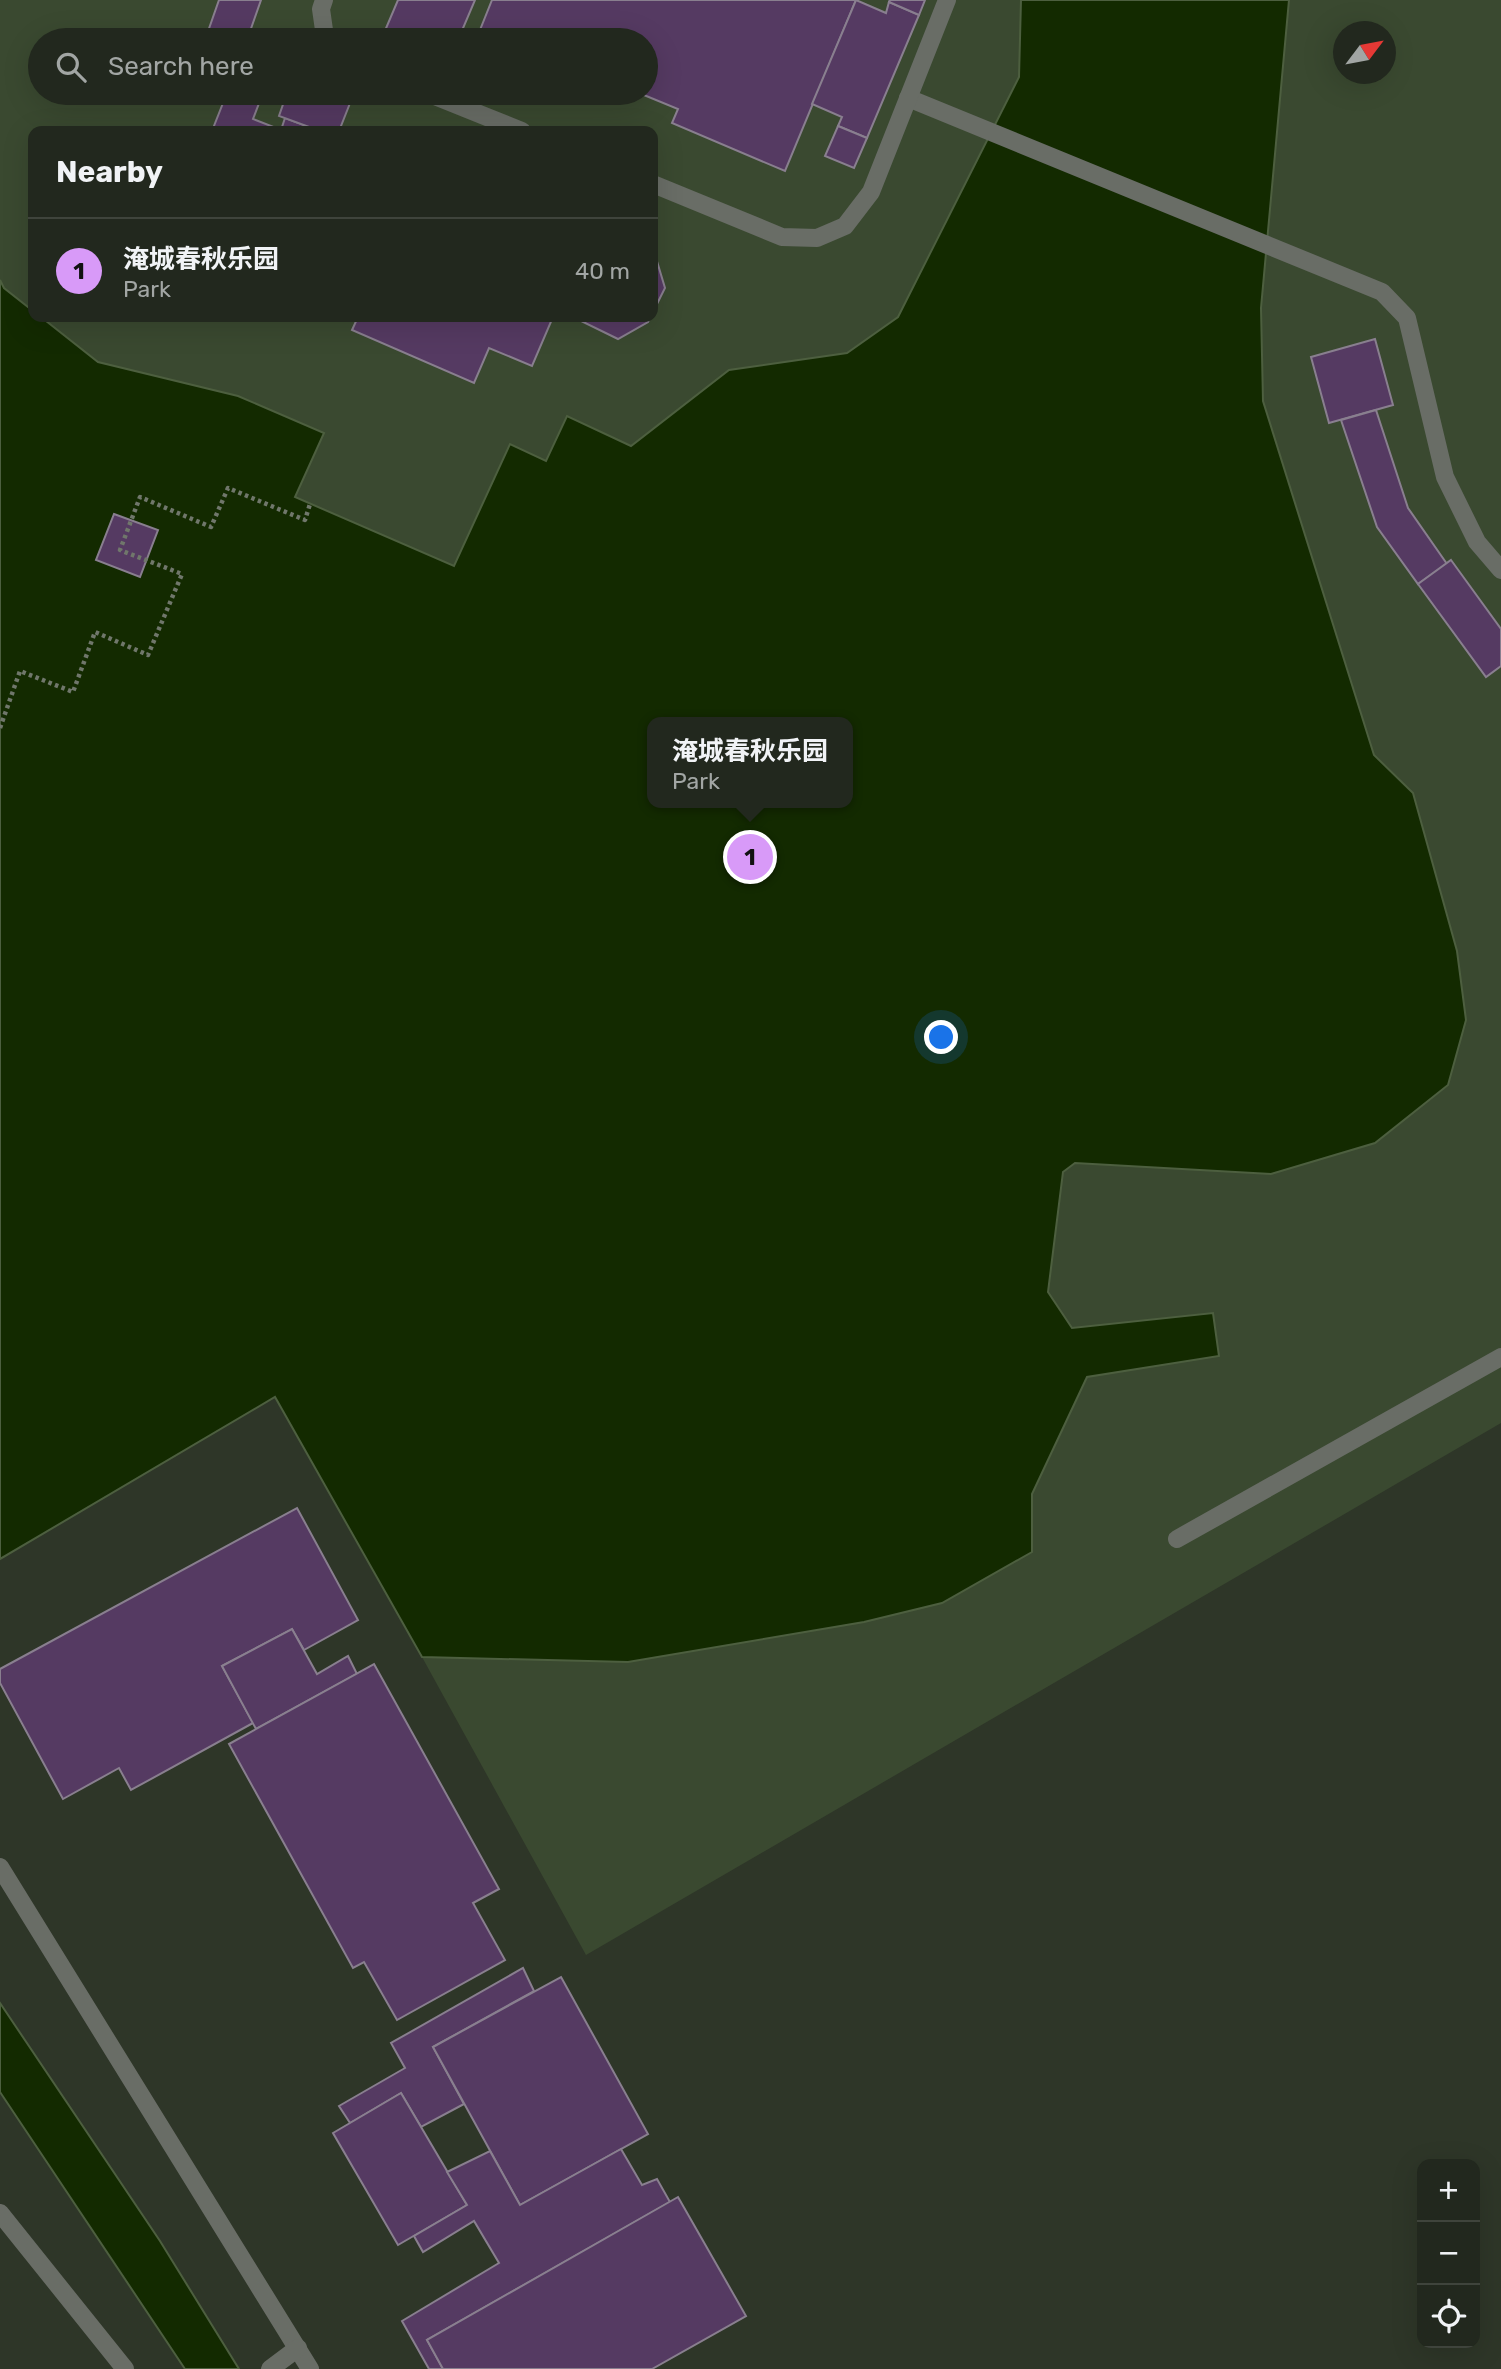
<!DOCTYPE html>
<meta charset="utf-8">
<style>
:root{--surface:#22281e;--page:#2a3027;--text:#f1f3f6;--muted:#a2a6a4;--line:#3f443c;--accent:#d89af8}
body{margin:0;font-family:Rubik,"Noto Sans SC",sans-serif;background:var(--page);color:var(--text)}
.controls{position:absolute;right:21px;bottom:21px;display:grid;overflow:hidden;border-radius:14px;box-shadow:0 7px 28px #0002}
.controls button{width:63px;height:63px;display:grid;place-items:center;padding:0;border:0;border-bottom:2px solid var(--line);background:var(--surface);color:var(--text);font:35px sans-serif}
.compass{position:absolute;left:1333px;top:21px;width:63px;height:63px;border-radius:50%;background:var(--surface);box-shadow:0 7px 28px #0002;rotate:58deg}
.you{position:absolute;left:942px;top:1038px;width:24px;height:24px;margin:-18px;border:5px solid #fff;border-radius:50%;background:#1a73e8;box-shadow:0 0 0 10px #1a73e833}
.badge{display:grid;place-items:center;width:46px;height:46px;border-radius:50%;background:var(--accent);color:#111;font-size:23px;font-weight:700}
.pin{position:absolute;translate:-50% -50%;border:4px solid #fff;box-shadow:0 2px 7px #0006}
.popup{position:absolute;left:647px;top:717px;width:206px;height:91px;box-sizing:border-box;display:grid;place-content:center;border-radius:14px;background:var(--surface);filter:drop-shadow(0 2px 5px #0005);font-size:23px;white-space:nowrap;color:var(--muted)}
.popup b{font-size:26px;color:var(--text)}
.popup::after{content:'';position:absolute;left:50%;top:100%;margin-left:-14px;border:14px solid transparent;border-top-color:var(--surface)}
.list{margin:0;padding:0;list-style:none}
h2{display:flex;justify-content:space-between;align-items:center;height:91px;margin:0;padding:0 28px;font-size:30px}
h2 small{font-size:23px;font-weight:400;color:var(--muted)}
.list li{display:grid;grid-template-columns:46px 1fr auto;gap:21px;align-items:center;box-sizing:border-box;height:105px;padding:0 28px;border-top:2px solid var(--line)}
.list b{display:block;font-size:26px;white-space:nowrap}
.list p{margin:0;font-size:23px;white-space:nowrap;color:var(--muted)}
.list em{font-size:23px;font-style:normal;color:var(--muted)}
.icon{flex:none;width:38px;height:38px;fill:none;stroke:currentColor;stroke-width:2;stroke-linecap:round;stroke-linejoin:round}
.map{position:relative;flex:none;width:1501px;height:2369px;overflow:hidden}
.search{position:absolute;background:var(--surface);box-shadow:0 7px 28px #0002;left:28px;top:28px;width:630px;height:77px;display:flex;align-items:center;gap:18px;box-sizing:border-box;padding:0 24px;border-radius:38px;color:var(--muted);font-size:26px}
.panel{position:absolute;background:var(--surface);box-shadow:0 7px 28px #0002;left:28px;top:126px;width:630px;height:196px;border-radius:14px}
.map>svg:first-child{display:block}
</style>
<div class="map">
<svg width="1501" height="2369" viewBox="0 0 1501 2369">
<rect width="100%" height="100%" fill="#2e3628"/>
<path fill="#3a4930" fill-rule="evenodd" d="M0,0H1501V1423L586,1955L422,1657L275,1397L0,1559ZM1344,32H1386V74H1344ZM40,40H646V93H40ZM33,131H653V317H33ZM652,722H848V803H652Z"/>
<g fill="#132a00" stroke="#4d5f3f" stroke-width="2" fill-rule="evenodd">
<path d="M1021,0H1289L1261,308L1263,401L1374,755L1413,793L1457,951L1466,1020L1448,1085L1375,1143L1271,1174L1075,1163L1063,1172L1048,1292L1072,1328L1213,1313L1219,1356L1087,1377L1032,1494V1552L942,1603L864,1622L628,1662L422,1657L275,1397L0,1559V280L4,288L33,311V317H41L98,362L238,396L324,433L295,497L454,566L510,444L546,461L567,416L631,446L729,370L847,353L898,317L1019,77ZM652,722H848V803H652Z"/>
<polygon points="0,2003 160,2241 239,2369 185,2369 0,2092"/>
</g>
<g fill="#553a62" stroke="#897f8f" stroke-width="2">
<polygon points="219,0 261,0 247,40 205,40"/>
<polygon points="398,0 475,0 458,40 381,40"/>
<polygon points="492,0 856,0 785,171 672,123 678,109 639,93 646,93 646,40 476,40"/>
<polygon points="856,0 886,13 889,2 919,15 867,138 838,126 842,117 812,104"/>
<polygon points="890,0 925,0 919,15 889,2"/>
<polygon points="227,93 287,93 284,102 263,93 253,119 281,130 285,118 312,128 310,131 212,131"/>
<polygon points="287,93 354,93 339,131 320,131 279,116"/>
<polygon points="838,126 867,138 854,168 825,156"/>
<polygon points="653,248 665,288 653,312"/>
<polygon points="358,317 553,317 532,366 489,348 474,383 352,330"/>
<polygon points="577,317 650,317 648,322 618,339 579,320"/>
<polygon points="1375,339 1393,405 1329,423 1311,357"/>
<polygon points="1376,410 1408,508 1447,564 1418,584 1377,527 1341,420"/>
<polygon points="114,514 158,530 140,577 96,560"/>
<polygon points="1451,560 1501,629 1501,666 1486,677 1418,584"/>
<polygon points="297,1508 358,1620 304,1650 292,1629 222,1666 253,1723 131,1790 119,1768 63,1799 0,1683 0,1669"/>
<polygon points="292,1629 317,1674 348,1656 357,1674 256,1729 222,1666"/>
<polygon points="374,1664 499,1889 473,1903 505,1960 397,2020 364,1962 353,1968 229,1744"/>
<polygon points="523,1968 534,1991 433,2047 464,2104 421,2127 401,2093 350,2123 339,2106 405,2068 391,2043"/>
<polygon points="561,1977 648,2134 520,2205 433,2047"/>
<polygon points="401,2093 467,2205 398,2245 333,2133"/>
<polygon points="621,2149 642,2185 657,2179 670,2202 427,2340 443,2369 429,2369 402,2321 499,2263 474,2221 423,2252 414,2236 467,2205 447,2172 490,2151 520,2205"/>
<polygon points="678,2197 746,2316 652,2369 443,2369 427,2340"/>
</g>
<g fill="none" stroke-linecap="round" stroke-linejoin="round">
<polyline stroke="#70776b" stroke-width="4.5" stroke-dasharray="3.5 3.5" stroke-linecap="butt" points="0,728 20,671 73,692 95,632 148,655 182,574 120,550 140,497 211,527 228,488 305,520 310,504"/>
<g stroke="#696d66" stroke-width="18">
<polyline points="324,0 321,9 325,37 327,40"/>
<polyline points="427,93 522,131"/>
<polyline points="908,98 1382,292 1407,318 1445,477 1477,542 1501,570"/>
<polyline points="653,184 782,237 817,238 845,226 871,192 947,0"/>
<polyline points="1177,1539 1501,1357"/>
<polyline points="0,1867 310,2369"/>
<polyline points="0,2213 125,2369"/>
<polyline points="270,2369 298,2348"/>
</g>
</g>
</svg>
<div class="controls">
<button>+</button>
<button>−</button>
<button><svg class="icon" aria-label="locate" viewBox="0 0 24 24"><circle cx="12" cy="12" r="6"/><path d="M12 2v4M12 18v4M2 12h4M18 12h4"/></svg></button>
</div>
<svg class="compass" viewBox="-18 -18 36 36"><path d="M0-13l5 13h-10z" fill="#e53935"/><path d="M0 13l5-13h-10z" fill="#a2a6a4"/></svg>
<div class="you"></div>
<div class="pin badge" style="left:750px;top:857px">1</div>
<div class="popup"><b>淹城春秋乐园</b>Park</div>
<div class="search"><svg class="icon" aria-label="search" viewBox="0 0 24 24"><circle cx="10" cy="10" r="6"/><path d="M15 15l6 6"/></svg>Search here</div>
<section class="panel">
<h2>Nearby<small></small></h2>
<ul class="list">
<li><span class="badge">1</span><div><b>淹城春秋乐园</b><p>Park</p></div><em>40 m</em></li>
</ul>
</section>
</div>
